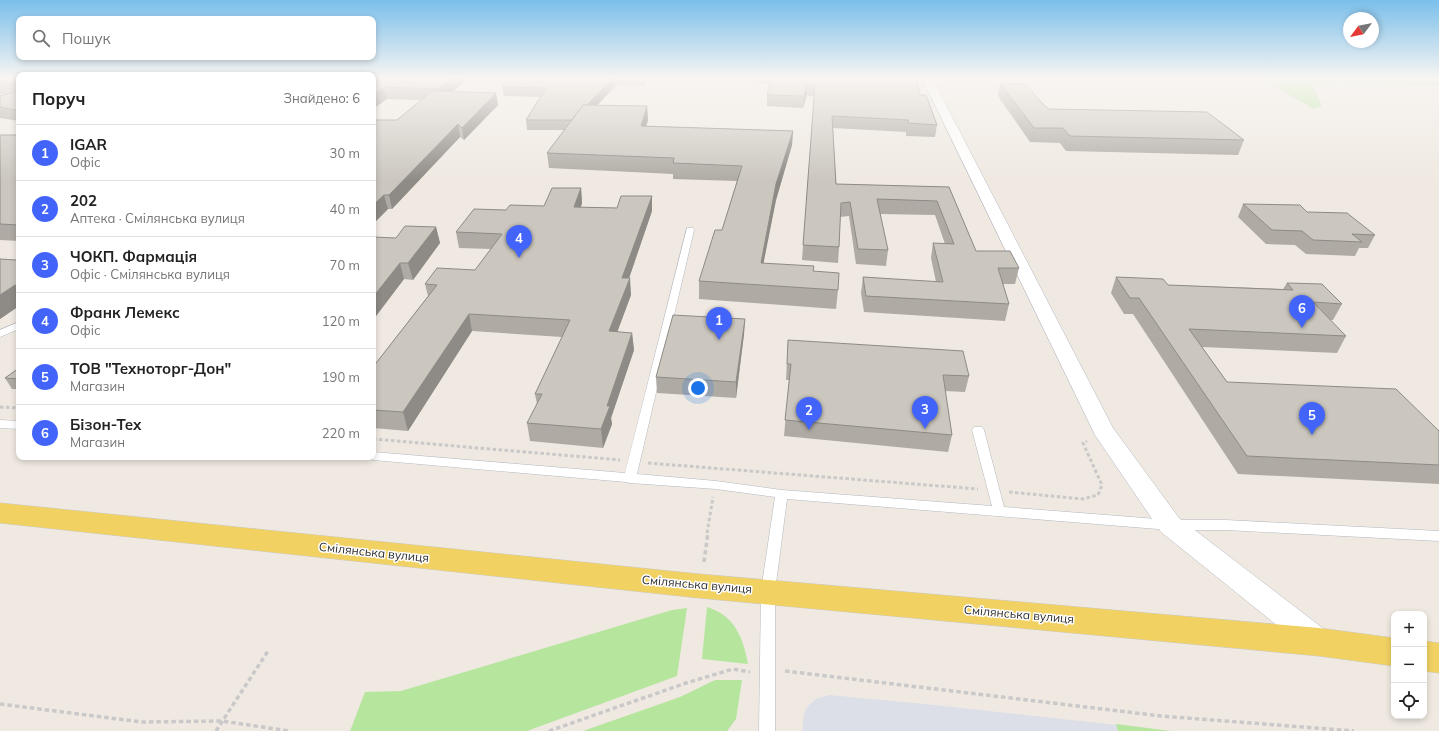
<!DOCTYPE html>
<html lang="uk">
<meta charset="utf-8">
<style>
:root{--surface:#fff;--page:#f6f6f6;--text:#222;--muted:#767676;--line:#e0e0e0;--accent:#4264fb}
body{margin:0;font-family:Mulish,sans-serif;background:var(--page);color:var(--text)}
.controls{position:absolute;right:12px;bottom:12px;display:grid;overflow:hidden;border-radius:8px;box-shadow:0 2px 6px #0003}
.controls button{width:36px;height:36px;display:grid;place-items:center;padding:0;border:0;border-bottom:1px solid var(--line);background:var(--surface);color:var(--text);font:20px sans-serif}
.compass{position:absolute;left:1343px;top:12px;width:36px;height:36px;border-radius:50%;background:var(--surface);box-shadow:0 2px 6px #0003;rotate:238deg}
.you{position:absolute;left:698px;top:388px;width:14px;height:14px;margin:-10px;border:3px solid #fff;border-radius:50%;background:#1a73e8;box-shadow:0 0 0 6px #1a73e833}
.badge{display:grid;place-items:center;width:26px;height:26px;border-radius:50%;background:var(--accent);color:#fff;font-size:13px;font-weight:700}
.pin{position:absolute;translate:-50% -33px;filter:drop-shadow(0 1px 2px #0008)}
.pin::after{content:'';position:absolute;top:21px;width:14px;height:12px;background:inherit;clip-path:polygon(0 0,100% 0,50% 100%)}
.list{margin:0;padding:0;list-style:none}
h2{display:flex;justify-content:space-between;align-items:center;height:52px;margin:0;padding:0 16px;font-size:17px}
h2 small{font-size:13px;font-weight:400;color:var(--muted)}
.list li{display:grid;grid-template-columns:26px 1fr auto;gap:12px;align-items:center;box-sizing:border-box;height:56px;padding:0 16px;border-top:1px solid var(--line)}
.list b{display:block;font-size:15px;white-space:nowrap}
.list p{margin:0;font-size:13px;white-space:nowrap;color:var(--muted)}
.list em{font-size:13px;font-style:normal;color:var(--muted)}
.icon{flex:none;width:22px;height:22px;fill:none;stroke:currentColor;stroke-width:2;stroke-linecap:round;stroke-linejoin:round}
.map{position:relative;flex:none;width:1439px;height:731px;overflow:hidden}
.search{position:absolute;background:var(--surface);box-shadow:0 2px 6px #0003;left:16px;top:16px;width:360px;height:44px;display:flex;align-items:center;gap:10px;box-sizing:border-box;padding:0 14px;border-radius:8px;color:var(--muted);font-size:15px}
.panel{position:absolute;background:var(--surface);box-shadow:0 2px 6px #0003;left:16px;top:72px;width:360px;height:388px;border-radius:8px}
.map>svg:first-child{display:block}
</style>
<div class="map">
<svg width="1439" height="731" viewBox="0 0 1439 731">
<rect width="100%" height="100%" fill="#efe9e1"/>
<polygon fill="#dcdee8" points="829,695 925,704 1171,731 802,731 804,713 809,705 816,699"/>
<g fill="#b6e59e">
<polygon points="1260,78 1439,78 1439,86 1341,83 1312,85 1322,106 1314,109"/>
<path d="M707,607C734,615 743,637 748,664L702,659Z"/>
<polygon points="687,608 677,676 527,731 350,731 365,692 401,691 672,610"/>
<polygon points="715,680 742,680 736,719 727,731 583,731 680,697"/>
<polygon points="1116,724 1171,731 1118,731"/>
</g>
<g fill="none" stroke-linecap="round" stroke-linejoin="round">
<defs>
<g id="service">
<polygon points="687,228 693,228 694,230 637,474 716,481 782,490 992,506 972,430 974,427 982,427 984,430 1004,507 1170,520 1226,520 1439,531 1439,541 1226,530 1170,530 787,499 775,591 775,731 759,731 761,591 775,497 716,489 630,483 626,482 373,460 368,457 373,457 373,452 625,473"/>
<polygon points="19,322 19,329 0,337 0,330"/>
<polygon points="0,420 19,421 19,429 0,428"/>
</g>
<polygon id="minor" points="922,78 932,78 1113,428 1179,518 1329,633 1334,642 1329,651 1319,655 1309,651 1161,532 1095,435"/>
<g id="primary">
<polygon points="0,503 699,574 1319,628 1394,638 1394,666 1319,656 699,598 0,523"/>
<polygon points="1424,641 1439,643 1439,673 1424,671"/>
</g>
</defs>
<use href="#service" stroke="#b4b7c1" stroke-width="1"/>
<use href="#minor" stroke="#b4b7c1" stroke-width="1"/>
<use href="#primary" stroke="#c9c9c9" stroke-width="1"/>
<g stroke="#c9c9c9" stroke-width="3" stroke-dasharray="3.5 2.5" stroke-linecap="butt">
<polyline points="0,407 19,408"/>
<polyline points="373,439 620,460"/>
<polyline points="648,463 978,489"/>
<polyline points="1009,492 1083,499 1098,495 1102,485 1083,443 1087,441"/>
<polyline points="707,533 713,497"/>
</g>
<g stroke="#c9c9c9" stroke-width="3.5" stroke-dasharray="4.5 3" stroke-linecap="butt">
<polyline points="704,562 708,532"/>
<polyline points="785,671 1161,716 1354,731"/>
<polyline points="0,704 142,722 222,721 289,731"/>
<polyline points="216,731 268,651"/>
<polyline points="549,731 686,683 733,669 750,672"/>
</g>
<use href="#service" fill="#fff" fill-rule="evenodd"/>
<use href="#minor" fill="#fff" fill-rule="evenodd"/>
<use href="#primary" fill="#f2d163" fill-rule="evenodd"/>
</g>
<g fill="#afaba4">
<polygon points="0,78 19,83 19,121 0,118 0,96 7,94 0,94"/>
<polygon points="373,78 469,78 452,92 498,105 464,140 460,137 392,209 388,209 373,224 397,120 422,100 387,99"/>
<polygon points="511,78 647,78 643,86 616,85 597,106 647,106 648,120 646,126 793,131 792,145 776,200 763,263 813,271 838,290 836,309 699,299 699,281 722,230 737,181 673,179 673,174 549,168 547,153 565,130 527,130 526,120 541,97 504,96 502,87"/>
<polygon points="735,78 917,78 920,95 937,125 935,137 906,136 906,132 833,128 836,184 949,187 976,251 1019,268 1015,284 1003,284 1009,304 1005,321 864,312 861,293 863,277 936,282 931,258 933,243 945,244 935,215 880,214 888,250 886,266 856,264 849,216 840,217 839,247 838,263 802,260 814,97 807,95 803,108 767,106 767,95 770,84 754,83 754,79"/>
<polygon points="1000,83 1049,109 1244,140 1238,155 1066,151 1060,143 1030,142 998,96"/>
<polygon points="0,135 19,135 19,241 0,240"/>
<polygon points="581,188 582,203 581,207 617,208 652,196 652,211 629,278 631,295 617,332 632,333 634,350 611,418 612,424 603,448 530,441 527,423 537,404 535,394 562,337 472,331 408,431 373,428 373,367 428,296 425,284 475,270 491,249 459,248 456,232 506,210 544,206"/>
<polygon points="1243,204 1307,212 1375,235 1368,248 1359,248 1355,256 1306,254 1295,245 1266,244 1238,217"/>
<polygon points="436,227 440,243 413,280 404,279 373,320 396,238"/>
<polygon points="19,258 19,306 0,319 0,259 16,260"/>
<polygon points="1116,277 1168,285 1283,289 1287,283 1342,304 1333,320 1330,320 1346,336 1337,353 1202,347 1227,382 1439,431 1439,484 1238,474 1133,314 1124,314 1111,293"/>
<polygon points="745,319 744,334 736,398 657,393 656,377"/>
<polygon points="788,340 969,376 965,392 945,391 952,435 948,452 784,436 789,380 786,380"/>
<polygon points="19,368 19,389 12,389 5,378"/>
</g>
<g fill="#8e8b86">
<polygon points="453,78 469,78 441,101 438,89"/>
<polygon points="613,78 615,78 616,85 573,130 572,120"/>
<polygon points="643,78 647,78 643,86"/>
<polygon points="807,84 807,95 803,108 804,96"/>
<polygon points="384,87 387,99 373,109 373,95"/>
<polygon points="496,93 498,105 464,140 462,128"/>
<polygon points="647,106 648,120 642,140 641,126"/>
<polygon points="19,109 19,118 15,110"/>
<polygon points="458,124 460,137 392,209 389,195"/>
<polygon points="793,131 792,145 776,200 760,281 761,263 776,184"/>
<polygon points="581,188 582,203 576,222 574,207"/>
<polygon points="384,195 388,209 373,224 373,205"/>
<polygon points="652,196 652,211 625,290 630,278 631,295 611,349 609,331 622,278"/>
<polygon points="436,227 440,243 413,280 408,263"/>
<polygon points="400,263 404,279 373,320 373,297"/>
<polygon points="15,285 19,292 19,306 0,319 0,295"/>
<polygon points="469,314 472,331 408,431 403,412"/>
<polygon points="745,319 744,334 736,398 736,382"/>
<polygon points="632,333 634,350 611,418 612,424 603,448 601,429 607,406"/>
</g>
<g fill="#cbc7bf" stroke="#8e8b86">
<rect x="0" y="78" width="19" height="5"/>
<polygon points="373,78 453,78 438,89 384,87 373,95"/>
<polygon points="511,78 613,78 587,105 583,105 572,120 526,120 546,88 502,87"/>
<polygon points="771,78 917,78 920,95 926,95 937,125 908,123 908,120 832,116 836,184 949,187 976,251 1010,251 1019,268 998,268 1009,304 866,296 863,277 943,282 933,243 954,244 937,201 877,199 888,250 858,249 850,202 841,203 839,247 803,245 815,85 807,84 804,96 767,95"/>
<polygon points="1000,83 1025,84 1045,106 1049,109 1207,112 1244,140 1070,136 1063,128 1034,128"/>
<polygon points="19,91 19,109 15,110 0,107 0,96"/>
<polygon points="432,91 496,93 462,128 458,124 389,195 384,195 373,205 373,120 397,120"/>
<polygon points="583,105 647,106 641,126 793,131 776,184 761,263 814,266 813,271 839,273 838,290 699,281 715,230 722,230 742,166 673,163 674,158 547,153"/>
<polygon points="0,135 19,135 19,225 0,224"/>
<polygon points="552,188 581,188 574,207 617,208 621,196 652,196 622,278 630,278 609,331 632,333 607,406 610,406 601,429 527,423 542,394 535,394 570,320 469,314 403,412 373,410 373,367 437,285 425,284 437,268 475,270 502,234 456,232 474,209 506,210 510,205 544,206"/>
<polygon points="1243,204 1300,205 1307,212 1347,213 1375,235 1352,234 1362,242 1313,240 1302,231 1272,230"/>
<polygon points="405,226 436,227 408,263 400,263 373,297 373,237 396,238"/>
<polygon points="19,258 19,286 15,285 0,295 0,259 16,260"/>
<polygon points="1116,277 1163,279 1168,285 1293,290 1287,283 1322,284 1342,304 1313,302 1346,336 1189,329 1227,382 1396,389 1439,431 1439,465 1247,456 1139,298 1130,298"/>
<polygon points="673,315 745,319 736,382 656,377"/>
<polygon points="788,340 963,351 969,376 943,375 952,435 785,420 791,364 787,364"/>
<polygon points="19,368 19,379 5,378"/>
</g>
<linearGradient id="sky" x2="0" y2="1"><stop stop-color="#7abfeb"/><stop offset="0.43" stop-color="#f8f5f2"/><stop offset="1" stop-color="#f8f5f2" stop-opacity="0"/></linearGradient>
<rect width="1439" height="181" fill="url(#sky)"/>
<g text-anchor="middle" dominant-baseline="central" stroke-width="3" stroke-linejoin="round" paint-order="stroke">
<g font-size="12" fill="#2e2e2e" stroke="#fff">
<text transform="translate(374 552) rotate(6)">Смілянська вулиця</text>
<text transform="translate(697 584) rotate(5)">Смілянська вулиця</text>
<text transform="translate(1019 614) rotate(5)">Смілянська вулиця</text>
</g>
</g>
</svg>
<div class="controls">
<button>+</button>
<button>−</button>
<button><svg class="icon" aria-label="locate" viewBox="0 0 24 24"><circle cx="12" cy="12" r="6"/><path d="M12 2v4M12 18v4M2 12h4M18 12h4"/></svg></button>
</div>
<svg class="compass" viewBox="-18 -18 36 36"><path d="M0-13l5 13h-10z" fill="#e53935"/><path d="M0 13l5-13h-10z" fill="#767676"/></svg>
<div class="you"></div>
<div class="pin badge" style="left:719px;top:340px">1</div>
<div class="pin badge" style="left:809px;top:430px">2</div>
<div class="pin badge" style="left:925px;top:429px">3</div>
<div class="pin badge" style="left:519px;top:258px">4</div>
<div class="pin badge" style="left:1312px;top:435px">5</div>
<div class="pin badge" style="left:1302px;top:328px">6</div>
<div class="search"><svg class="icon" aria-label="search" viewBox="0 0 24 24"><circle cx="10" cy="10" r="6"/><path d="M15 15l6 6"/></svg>Пошук</div>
<section class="panel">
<h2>Поруч<small>Знайдено: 6</small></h2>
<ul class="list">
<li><span class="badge">1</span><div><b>IGAR</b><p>Офіс</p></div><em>30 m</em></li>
<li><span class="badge">2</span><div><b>202</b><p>Аптека · Смілянська вулиця</p></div><em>40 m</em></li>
<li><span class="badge">3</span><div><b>ЧОКП. Фармація</b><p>Офіс · Смілянська вулиця</p></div><em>70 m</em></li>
<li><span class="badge">4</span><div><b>Франк Лемекс</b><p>Офіс</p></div><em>120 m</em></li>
<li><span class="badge">5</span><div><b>ТОВ &quot;Техноторг-Дон&quot;</b><p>Магазин</p></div><em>190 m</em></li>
<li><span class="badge">6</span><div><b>Бізон-Тех</b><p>Магазин</p></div><em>220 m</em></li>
</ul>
</section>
</div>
